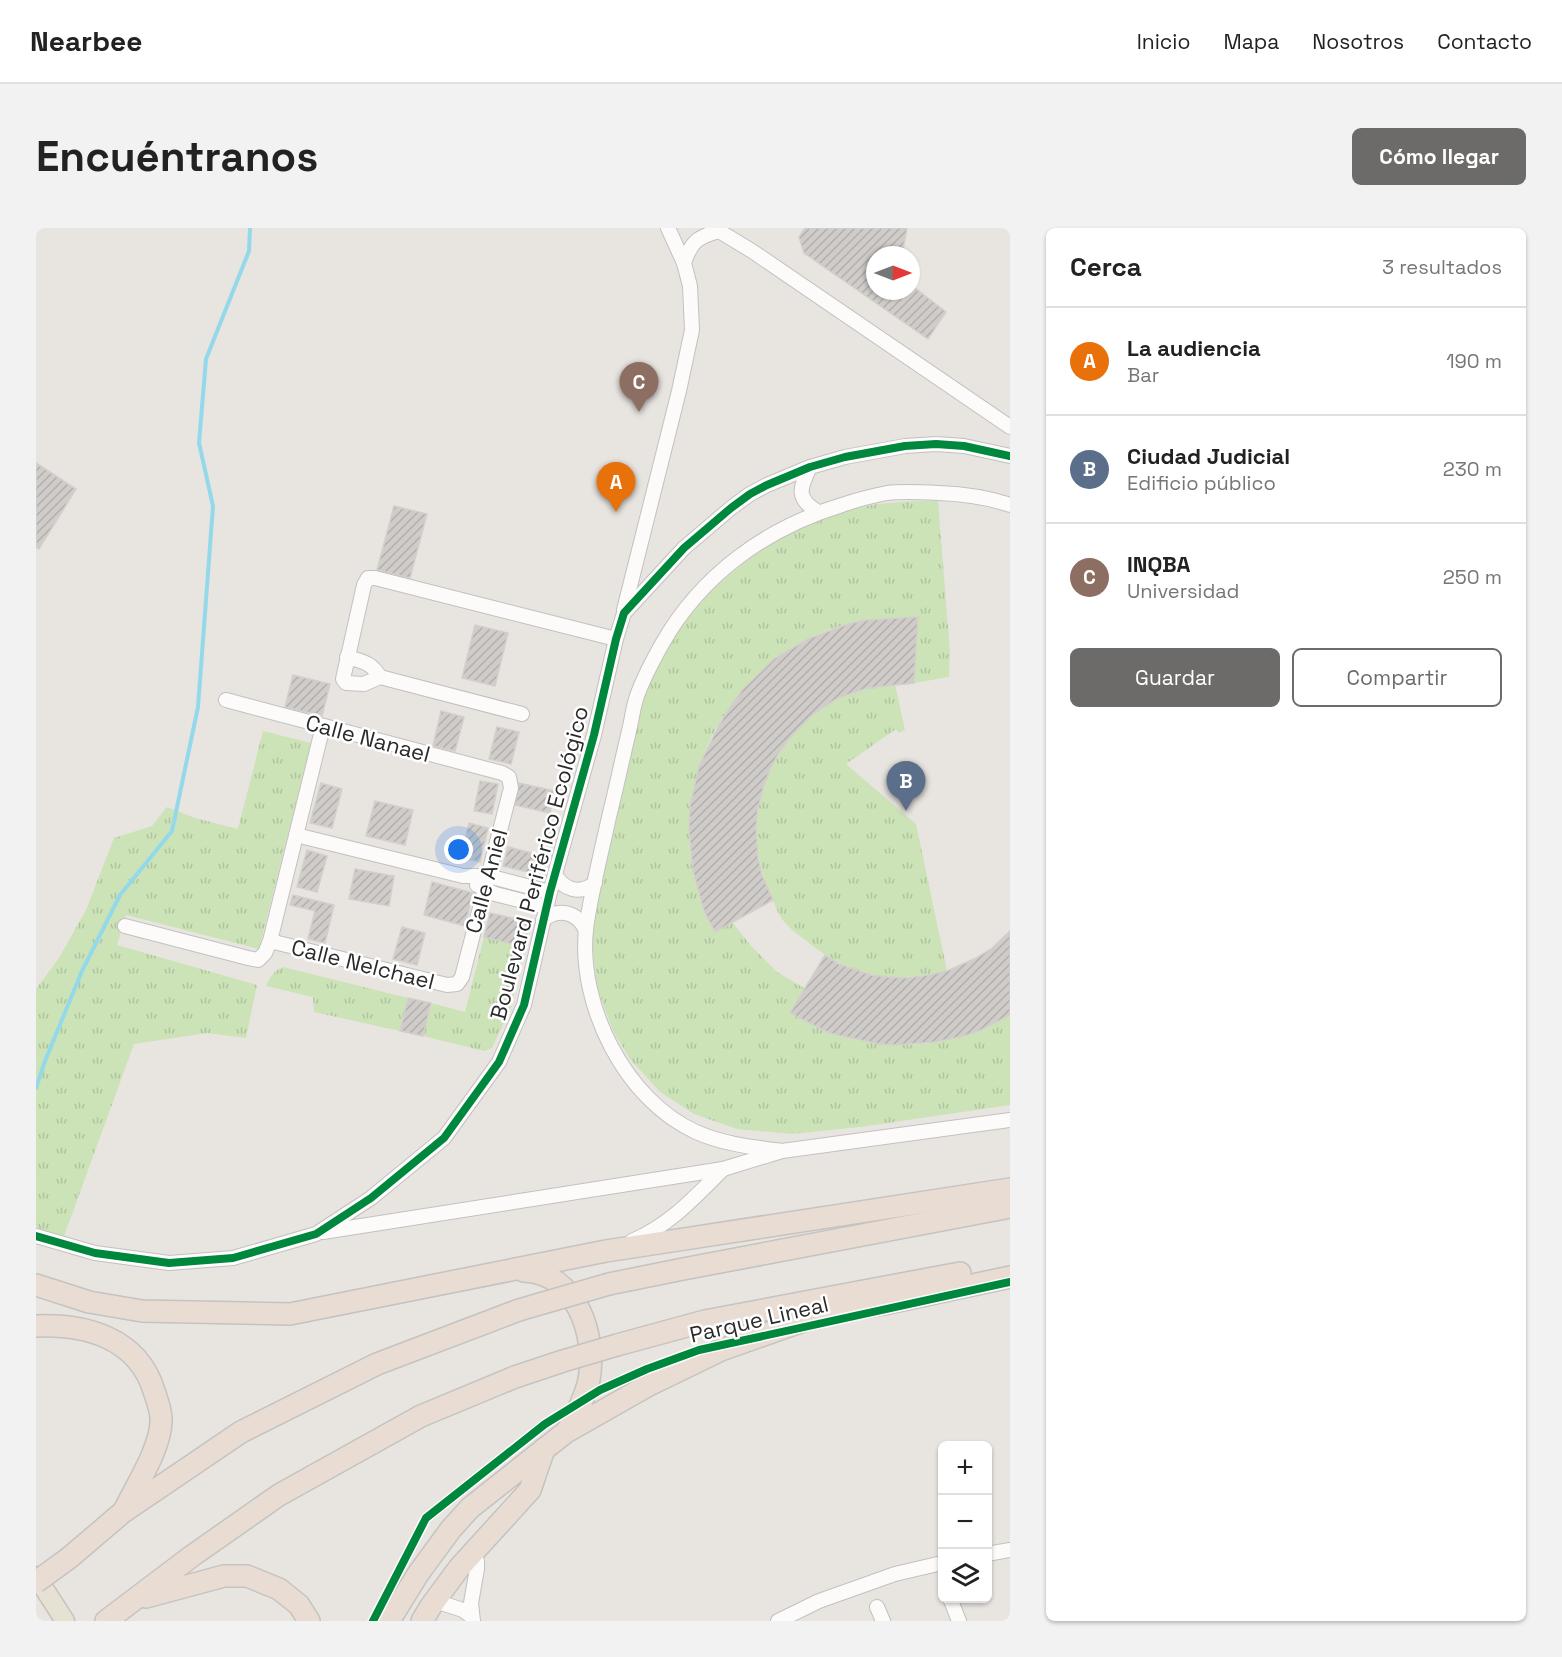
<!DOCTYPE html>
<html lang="es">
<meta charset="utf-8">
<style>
:root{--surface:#fff;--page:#f2f2f2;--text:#222;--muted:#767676;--line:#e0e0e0;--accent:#6c6b6a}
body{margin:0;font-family:"Space Grotesk",sans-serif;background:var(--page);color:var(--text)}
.controls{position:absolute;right:18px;bottom:18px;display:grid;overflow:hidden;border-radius:9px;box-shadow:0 2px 4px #0004}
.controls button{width:54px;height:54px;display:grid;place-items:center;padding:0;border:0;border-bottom:2px solid var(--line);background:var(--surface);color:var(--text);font:30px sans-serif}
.compass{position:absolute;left:830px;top:18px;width:54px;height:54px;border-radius:50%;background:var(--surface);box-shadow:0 2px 4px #0004;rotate:90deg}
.you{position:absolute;left:423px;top:622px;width:21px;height:21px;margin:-15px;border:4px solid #fff;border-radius:50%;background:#1a73e8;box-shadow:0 0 0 9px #1a73e833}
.badge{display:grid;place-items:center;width:39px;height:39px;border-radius:50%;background:var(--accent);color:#fff;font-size:20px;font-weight:700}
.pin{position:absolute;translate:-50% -50px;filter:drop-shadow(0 2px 3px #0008)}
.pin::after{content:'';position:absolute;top:32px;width:21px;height:18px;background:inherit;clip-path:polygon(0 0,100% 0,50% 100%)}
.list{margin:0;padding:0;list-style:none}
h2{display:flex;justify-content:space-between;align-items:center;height:78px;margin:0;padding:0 24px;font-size:26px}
h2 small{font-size:20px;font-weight:400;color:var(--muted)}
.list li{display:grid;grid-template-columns:39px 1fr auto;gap:18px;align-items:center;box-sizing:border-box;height:108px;padding:0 24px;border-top:2px solid var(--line)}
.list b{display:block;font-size:22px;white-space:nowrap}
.list p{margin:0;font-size:20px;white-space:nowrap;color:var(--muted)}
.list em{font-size:20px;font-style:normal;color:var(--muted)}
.actions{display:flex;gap:12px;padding:18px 24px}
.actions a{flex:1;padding:14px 0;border:2px solid var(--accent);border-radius:9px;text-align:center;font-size:21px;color:var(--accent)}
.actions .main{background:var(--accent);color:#fff}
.icon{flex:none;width:33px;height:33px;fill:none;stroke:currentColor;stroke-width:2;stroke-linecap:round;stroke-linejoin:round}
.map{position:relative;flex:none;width:974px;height:1393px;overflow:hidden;border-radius:9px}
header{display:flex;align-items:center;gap:36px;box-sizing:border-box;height:84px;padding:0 30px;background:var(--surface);border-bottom:2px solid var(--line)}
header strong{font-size:28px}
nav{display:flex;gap:33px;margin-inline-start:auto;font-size:21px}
.intro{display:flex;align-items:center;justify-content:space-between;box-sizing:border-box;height:144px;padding:0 36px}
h1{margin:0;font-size:42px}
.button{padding:15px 27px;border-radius:9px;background:var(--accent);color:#fff;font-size:21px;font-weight:700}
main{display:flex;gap:36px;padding:0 36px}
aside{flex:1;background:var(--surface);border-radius:9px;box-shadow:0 2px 4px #0004}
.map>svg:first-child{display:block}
</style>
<header>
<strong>Nearbee</strong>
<nav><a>Inicio</a><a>Mapa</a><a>Nosotros</a><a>Contacto</a></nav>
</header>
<div class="intro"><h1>Encuéntranos</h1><a class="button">Cómo llegar</a></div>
<main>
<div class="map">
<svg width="974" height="1393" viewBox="0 0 974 1393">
<defs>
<pattern id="grass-tufts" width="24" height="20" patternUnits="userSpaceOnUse" patternTransform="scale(1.5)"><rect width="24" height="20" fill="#cce3b8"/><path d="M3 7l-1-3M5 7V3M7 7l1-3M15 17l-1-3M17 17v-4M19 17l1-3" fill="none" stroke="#afc39e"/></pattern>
<pattern id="building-hatch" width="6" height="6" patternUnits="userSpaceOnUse" patternTransform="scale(1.5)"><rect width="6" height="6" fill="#cfccc9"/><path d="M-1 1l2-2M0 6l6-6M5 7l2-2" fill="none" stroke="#b2afad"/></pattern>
</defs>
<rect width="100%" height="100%" fill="#e8e4e0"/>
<g fill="url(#grass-tufts)">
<path d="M879,273H902L914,424L913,449L878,455L882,389C842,390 808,393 771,411C751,421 736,434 720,449C664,502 640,582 660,657C663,665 664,675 668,683C671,690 675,697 679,703L696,694L715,718L741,744L770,761L754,785C768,792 781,801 796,805C858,826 917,819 974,787V877L824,899L756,906L701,901L658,886L624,864L594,831L577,803L561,759L555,705L576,595L601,487L620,436L643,400L676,361L729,318L788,287L841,276Z"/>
<path d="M859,456L869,502L863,505L860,501L810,536L880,596L911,743C858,755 821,751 777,718C767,710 754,702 746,691C742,685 739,677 736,670C709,613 718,548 762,501C774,489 786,478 802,471C820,462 839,459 859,456Z"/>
<polygon points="227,503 275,515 223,721 90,687 81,717 221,757 210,810 171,805 98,816 27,1011 0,1003 0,761 23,730 50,682 78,610 116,598 131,579 159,590 202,601"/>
<polygon points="448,709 488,719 475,779 456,820 448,823 387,808 395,775 429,784"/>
<path d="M247,739L372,770L364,803L278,784L277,769L230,758C234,749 237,743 247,739Z"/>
</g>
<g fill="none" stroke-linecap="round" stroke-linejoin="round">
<polyline stroke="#93d9ea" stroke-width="4" points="0,860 9,833 46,743 84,667 136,603 162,479 177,278 163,215 170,131 213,23 214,0"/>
</g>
<g fill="url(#building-hatch)" stroke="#d3d0cc" stroke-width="1.5">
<polygon points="769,0 871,0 866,27 839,27 839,63 875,63 875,57 910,84 892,111 768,25 763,9"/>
<polygon points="0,235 40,261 3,321 0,319"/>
<polygon points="358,278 391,286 374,350 341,342"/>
<polygon points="882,389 878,455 832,460 802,470 776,487 752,512 743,525 734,541 727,560 722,580 720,599 722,630 726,647 737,672 679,704 668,683 657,643 653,603 654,579 663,538 683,497 694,479 707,461 739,430 772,411 812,396 830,392"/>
<polygon points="439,397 472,405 459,458 426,450"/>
<polygon points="257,447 294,456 286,488 249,479"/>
<polygon points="405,483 428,489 419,523 397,518"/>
<polygon points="461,499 483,504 475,536 453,531"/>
<polygon points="444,553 462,556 456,586 438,583"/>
<polygon points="285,555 306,561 296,600 274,595"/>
<polygon points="483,555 519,563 514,585 479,577"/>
<polygon points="339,573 377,582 369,617 330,608"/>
<polygon points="433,595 452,600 444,634 425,630"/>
<polygon points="472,619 500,626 496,645 467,638"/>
<polygon points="271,622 291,628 281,664 261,659"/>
<polygon points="319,641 358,648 353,678 313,671"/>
<polygon points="396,654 437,665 429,698 388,687"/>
<polygon points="257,667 298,677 289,715 272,711 279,683 254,677"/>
<polygon points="454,685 494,694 488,719 448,709"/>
<polygon points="366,699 389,705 381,737 357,731"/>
<polygon points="974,703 974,787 941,804 924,809 899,814 859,817 843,816 793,805 754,785 789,727 803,736 835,747 852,749 872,750 892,747 911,743 940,730 955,721"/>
<polygon points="372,770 395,775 387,808 364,803"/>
</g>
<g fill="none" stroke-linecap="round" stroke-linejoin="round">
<defs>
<g id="minor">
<polyline points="678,0 716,23 974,199"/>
<path d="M648,35C655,14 661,9 683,3"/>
<path d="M774,239C764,260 759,270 782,284"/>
<polyline points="588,382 643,163 656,102 654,58 648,35 632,0"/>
<path d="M311,429C327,434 335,434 344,449L486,486"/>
<polyline points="344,449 328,456 310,455 307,451 328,357 332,350 339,350 580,411"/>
<polyline points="190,472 466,545 473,549 475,560 426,749 421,756 411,757 234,713"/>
<polyline points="260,607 427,648 452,648 514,664"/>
<path d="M519,646C527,662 544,667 559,655"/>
<polyline points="441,657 459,666 510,679"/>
<path d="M507,692C523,679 542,684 550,703"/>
<polyline points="89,698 212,730 222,732 229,725 234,713 287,498"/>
<path d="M746,923C716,919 687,916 660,904C589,872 542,777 550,701C555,664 565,626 573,589C580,561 586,532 593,503C596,491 597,479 601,468C607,451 617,432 626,416C665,347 730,300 806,277C820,272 836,268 851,265C868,263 885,264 903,265C927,266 951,269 974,277"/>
<polyline points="287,1004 687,941 746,923 974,892"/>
<polyline points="0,1008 59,1025 133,1035 197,1030 280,1006 335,970 408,910 463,834 488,777 514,664 558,507 580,411 588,385 648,320 695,280 714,266 731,257 774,239 809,229 869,218 900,216 928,218 974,228"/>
<path d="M596,1013C634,997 659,969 687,941"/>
<polyline points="435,1326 441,1333 441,1341 435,1375 437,1393"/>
<polyline points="951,1326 974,1322"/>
<polyline points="914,1370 923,1393"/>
<polyline points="399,1373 427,1382 436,1389"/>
<polyline points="841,1379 847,1393"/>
<polyline points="742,1393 783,1373 859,1346 906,1335"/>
</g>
<polyline id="major" points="0,1348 29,1393"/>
<g id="highway">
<path d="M488,1043C540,1045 561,1107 553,1152C549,1170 540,1187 531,1203"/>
<polyline points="573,1056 642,1042 974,979"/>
<polyline points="0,1057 53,1074 106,1083 254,1086 570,1023 974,961"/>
<path d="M0,1098C50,1096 102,1110 118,1163C121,1172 126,1184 125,1194C124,1221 100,1258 88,1283"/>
<polyline points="581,1117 669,1093 924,1045"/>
<polyline points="33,1330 87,1284 205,1204 341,1136 483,1082"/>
<polyline points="110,1369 188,1348 211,1348 243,1361 263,1377 273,1393"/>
<polyline points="70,1393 156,1328 243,1267 385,1188 479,1149"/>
<polyline points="353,1393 382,1346 415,1301 434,1280 530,1204 611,1158 685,1122 790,1085 848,1076 974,1049"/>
<polyline points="386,1393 395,1378 423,1340 494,1262 508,1221"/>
</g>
</defs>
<use href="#minor" stroke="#c2c1c1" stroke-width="16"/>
<use href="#major" stroke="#c4c3c1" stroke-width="21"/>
<use href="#highway" stroke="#c4c3c1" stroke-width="24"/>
<use href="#minor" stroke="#fcfbfa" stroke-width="14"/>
<use href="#major" stroke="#e6e1d3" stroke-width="18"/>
<use href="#highway" stroke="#e9dcd3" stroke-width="21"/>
<defs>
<g id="highway-bridge">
<polyline points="483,1082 573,1056"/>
<polyline points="479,1149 527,1133 581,1117"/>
<polyline points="0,1354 33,1330"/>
</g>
</defs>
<use href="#highway-bridge" stroke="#c4c3c1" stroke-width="24" stroke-linecap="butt"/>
<use href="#highway-bridge" stroke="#e9dcd3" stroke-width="21"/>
<defs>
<g id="cycleway">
<polyline points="0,1008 59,1025 133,1035 197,1030 280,1006 335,970 408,910 463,834 488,777 514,664 558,507 580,411 588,385 648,320 695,280 714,266 731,257 774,239 809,229 869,218 900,216 928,218 974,228"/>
<polyline points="337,1393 390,1290 509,1196 564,1162 611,1141 663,1122 974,1054"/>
</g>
</defs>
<use href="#cycleway" stroke="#fff" stroke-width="11"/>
<use href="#cycleway" stroke="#00873e" stroke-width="8"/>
</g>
<g text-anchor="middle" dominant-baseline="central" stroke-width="5" stroke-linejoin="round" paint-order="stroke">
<g font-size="22" fill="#2a2a2a" stroke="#fff">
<text transform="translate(332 510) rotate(15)">Calle Nanael</text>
<text transform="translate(503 635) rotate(-75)">Boulevard Periférico Ecológico</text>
<text transform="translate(450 653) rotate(-75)">Calle Aniel</text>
<text transform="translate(327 736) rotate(14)">Calle Nelchael</text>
<text transform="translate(723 1091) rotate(-13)">Parque Lineal</text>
</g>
</g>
</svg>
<div class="controls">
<button>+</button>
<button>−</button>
<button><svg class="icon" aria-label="layers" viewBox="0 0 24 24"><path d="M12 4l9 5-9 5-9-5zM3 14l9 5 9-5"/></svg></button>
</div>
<svg class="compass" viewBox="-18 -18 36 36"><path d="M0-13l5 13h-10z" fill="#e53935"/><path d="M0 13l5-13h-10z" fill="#767676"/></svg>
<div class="you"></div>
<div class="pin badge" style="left:580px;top:284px;background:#e8710a">A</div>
<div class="pin badge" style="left:870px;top:583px;background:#5c6f8a">B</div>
<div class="pin badge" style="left:603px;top:184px;background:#8d6e63">C</div>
</div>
<aside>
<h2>Cerca<small>3 resultados</small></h2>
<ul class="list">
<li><span class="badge" style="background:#e8710a">A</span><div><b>La audiencia</b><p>Bar</p></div><em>190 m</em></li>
<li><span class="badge" style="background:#5c6f8a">B</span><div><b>Ciudad Judicial</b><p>Edificio público</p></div><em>230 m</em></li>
<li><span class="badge" style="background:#8d6e63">C</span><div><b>INQBA</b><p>Universidad</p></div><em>250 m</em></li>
</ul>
<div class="actions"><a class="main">Guardar</a><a>Compartir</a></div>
</aside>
</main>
